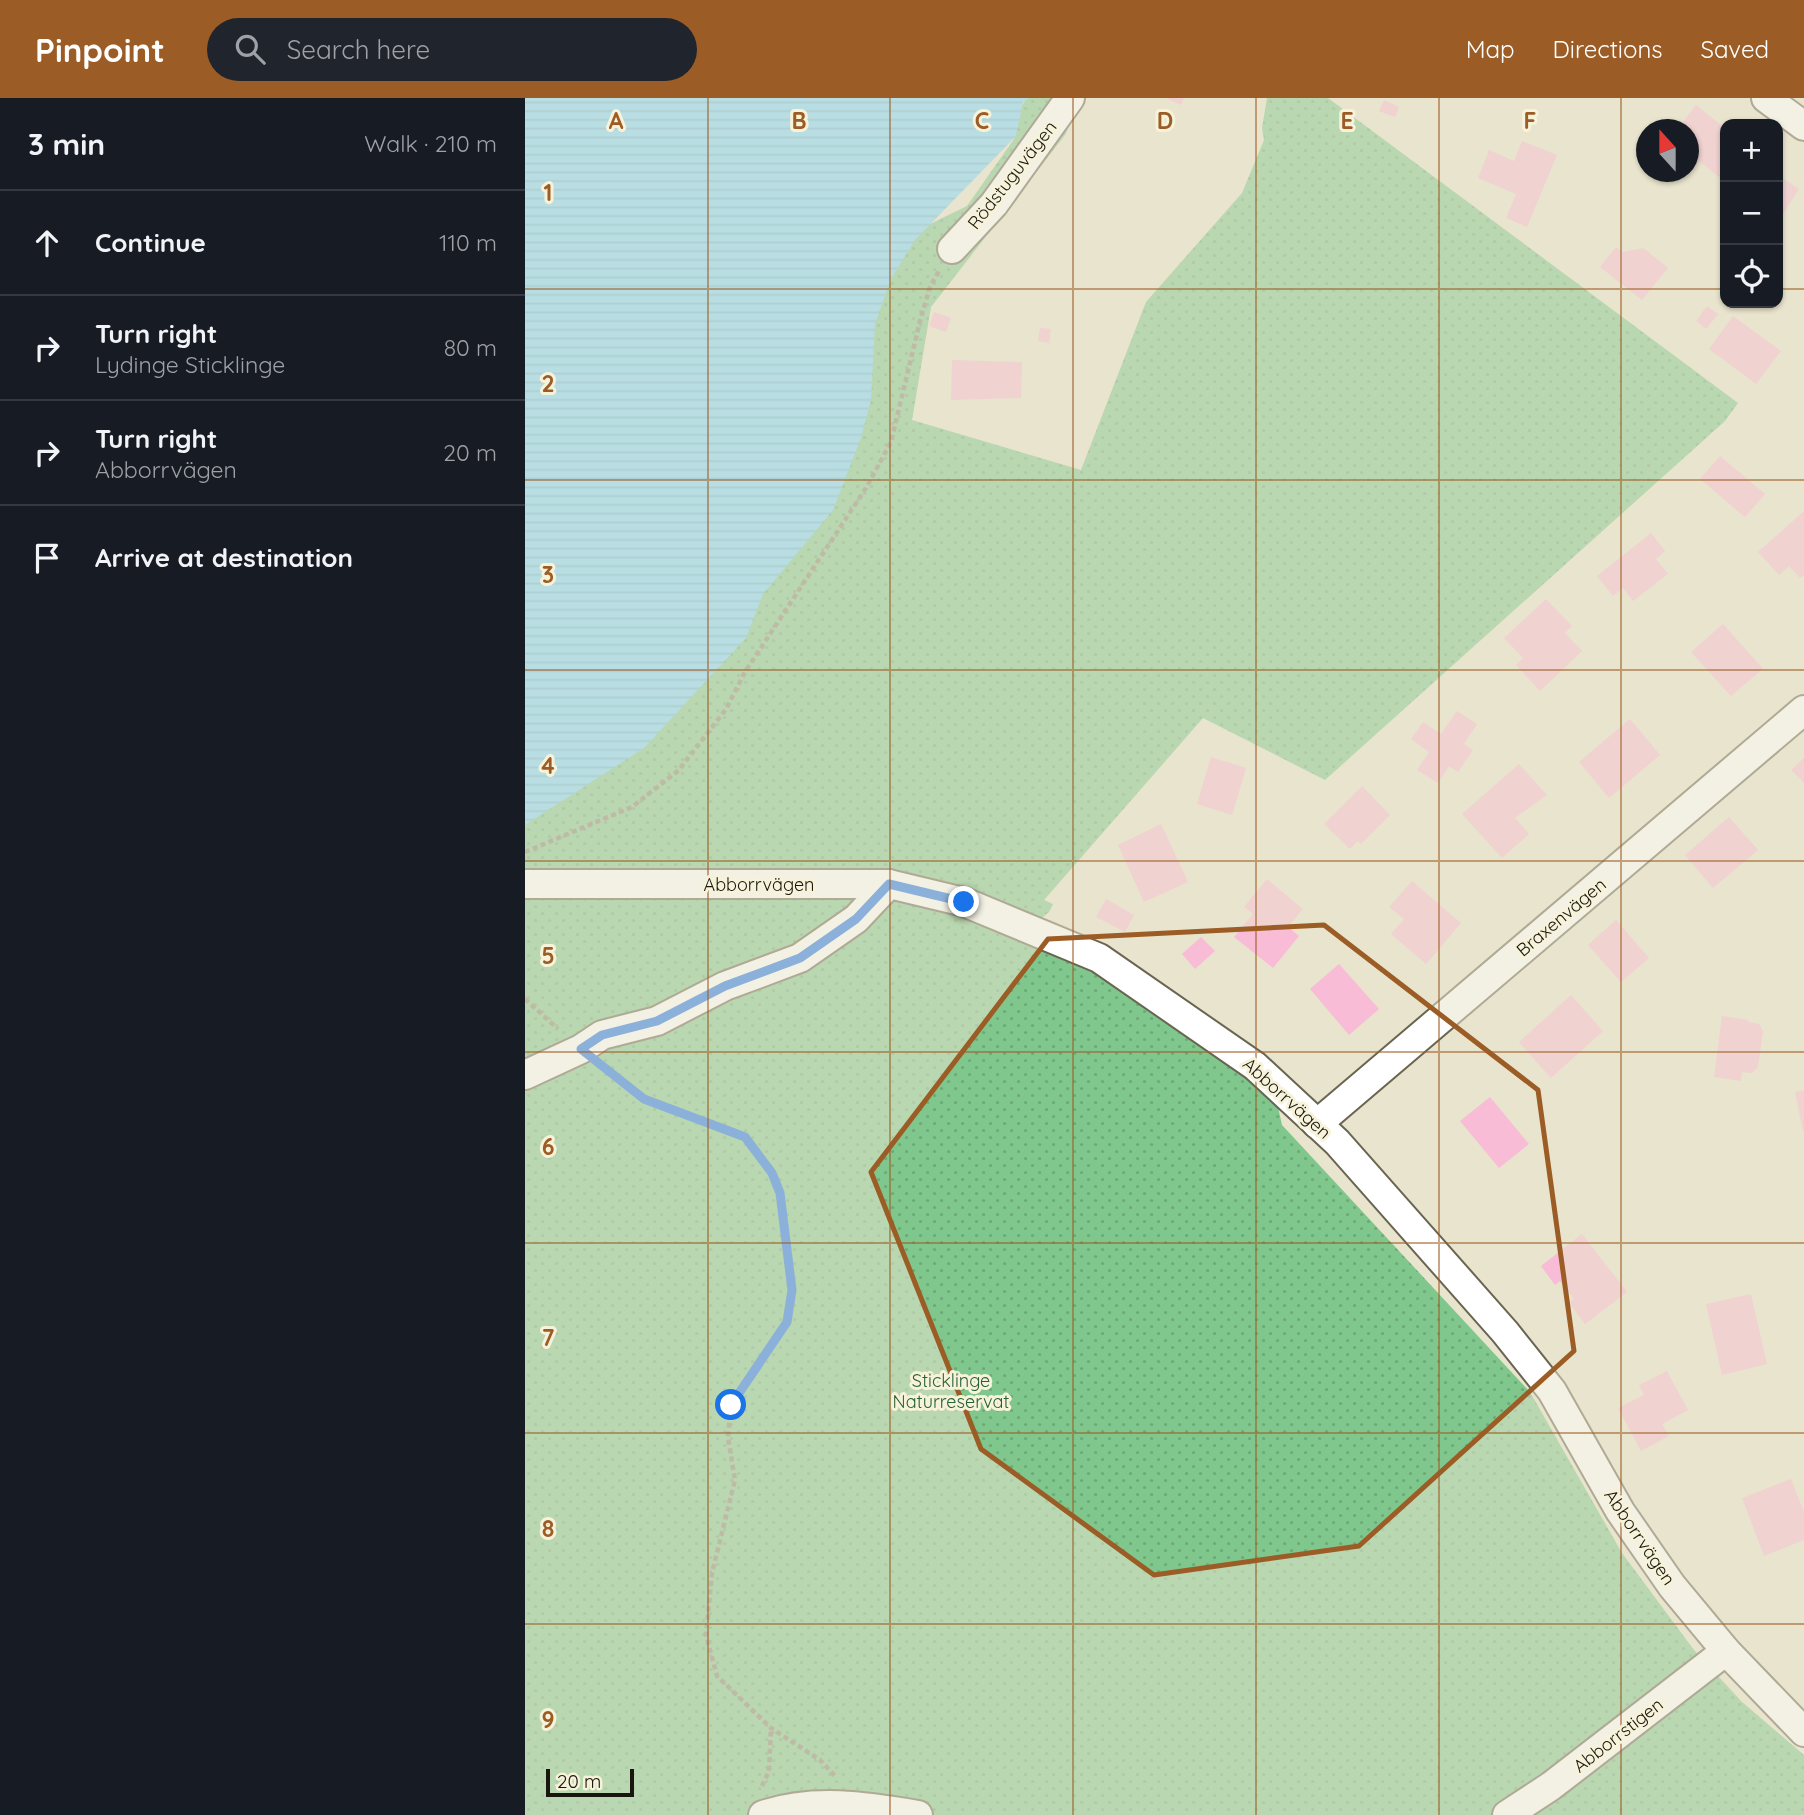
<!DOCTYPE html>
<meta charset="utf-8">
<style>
:root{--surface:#171b24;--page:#20242c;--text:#f1f3f6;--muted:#9ea1a6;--line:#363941;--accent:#9c5c25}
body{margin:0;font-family:Quicksand,sans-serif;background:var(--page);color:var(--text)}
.controls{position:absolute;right:21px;top:21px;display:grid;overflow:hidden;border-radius:14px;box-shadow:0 2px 5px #0004}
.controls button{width:63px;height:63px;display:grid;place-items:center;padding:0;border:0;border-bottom:2px solid var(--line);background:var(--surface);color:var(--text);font:35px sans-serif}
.compass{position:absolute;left:1111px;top:21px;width:63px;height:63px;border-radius:50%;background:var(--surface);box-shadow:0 2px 5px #0004;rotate:339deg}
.scale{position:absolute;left:21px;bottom:18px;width:88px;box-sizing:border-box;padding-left:7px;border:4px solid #18160e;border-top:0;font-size:19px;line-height:24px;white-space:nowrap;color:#18160e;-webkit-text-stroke:5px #f7f2da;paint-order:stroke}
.stop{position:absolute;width:21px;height:21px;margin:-16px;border:5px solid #1a73e8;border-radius:50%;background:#fff}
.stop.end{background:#1a73e8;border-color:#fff;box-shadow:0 2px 7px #0008}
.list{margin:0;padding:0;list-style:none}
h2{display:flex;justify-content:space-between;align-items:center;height:91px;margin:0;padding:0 28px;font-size:30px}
h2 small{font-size:23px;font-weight:400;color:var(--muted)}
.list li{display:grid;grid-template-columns:46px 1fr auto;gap:21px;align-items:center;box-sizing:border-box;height:105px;padding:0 28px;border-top:2px solid var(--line)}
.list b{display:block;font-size:26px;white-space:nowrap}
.list p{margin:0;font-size:23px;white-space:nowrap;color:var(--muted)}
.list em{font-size:23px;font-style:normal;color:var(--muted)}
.icon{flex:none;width:38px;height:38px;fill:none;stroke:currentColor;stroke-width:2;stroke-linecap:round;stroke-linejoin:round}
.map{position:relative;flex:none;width:1279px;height:1717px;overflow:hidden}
header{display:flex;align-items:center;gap:42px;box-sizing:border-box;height:98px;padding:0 35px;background:var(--accent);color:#fff}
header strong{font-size:33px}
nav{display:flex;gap:38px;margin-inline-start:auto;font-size:24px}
.search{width:490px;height:63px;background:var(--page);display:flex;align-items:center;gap:18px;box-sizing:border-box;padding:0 24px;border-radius:38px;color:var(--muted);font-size:26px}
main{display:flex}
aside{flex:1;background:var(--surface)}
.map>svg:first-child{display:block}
</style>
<header>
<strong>Pinpoint</strong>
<div class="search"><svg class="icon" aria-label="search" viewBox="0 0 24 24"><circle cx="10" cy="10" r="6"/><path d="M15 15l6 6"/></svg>Search here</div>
<nav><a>Map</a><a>Directions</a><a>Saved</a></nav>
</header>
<main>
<aside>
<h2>3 min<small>Walk · 210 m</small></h2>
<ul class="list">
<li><svg class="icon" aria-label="ahead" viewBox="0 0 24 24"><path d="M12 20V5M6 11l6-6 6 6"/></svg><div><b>Continue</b></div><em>110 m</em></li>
<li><svg class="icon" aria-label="right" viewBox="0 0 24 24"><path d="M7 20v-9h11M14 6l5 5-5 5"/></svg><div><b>Turn right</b><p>Lydinge Sticklinge</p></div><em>80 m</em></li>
<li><svg class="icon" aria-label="right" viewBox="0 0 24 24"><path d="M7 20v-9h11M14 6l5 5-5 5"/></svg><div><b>Turn right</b><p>Abborrvägen</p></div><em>20 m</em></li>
<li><svg class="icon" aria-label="arrive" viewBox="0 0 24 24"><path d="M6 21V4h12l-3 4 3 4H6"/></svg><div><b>Arrive at destination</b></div></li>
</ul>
</aside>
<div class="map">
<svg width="1279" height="1717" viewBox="0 0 1279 1717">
<defs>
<pattern id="park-dots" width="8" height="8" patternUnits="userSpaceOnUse" patternTransform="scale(1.75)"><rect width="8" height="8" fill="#7fc78d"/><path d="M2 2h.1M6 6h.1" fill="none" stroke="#6daa78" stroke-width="1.8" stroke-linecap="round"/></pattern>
<pattern id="water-rules" width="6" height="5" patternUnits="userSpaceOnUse" patternTransform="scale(1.75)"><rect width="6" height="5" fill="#7cd6fc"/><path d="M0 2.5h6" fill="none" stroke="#6ab7d7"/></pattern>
</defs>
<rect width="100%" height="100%" fill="#e9e4cd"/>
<polygon fill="url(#park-dots)" points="502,0 557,0 540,37 406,209 387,322 556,372 621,204 717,95 739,42 737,30 742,0 803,0 1213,305 1200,323 800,682 678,620 519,802 528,806 524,814 508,827 552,852 697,951 753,1009 757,1027 1005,1294 1097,1455 1169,1552 1216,1603 1279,1657 1279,1717 0,1717 0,701 347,226 376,153 405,126 442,108 489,41 497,7"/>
<polygon fill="url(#water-rules)" points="0,0 504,0 498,4 491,38 390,142 366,181 350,226 346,302 336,340 308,412 238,496 221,540 119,650 0,727"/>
<g fill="#f8bcd6">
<polygon points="641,0 659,0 656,7"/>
<polygon points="859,2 874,9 870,19 854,13"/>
<polygon points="1171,7 1200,30 1200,71 1194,79 1174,63 1163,77 1159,74 1164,74 1164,32 1152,32"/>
<polygon points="997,43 1032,57 1002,129 981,120 991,96 953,80 964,52 989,63"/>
<polygon points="1254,78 1274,91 1253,124 1253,80"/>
<polygon points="1091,149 1098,154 1118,150 1143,170 1117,202 1075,169"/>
<polygon points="1182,208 1193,216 1181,231 1171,223"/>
<polygon points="409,214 426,220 421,234 404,228"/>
<polygon points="1208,218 1256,253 1231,286 1184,251"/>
<polygon points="515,230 526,231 524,245 513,243"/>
<polygon points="427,262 497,264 496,300 426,302"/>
<polygon points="1195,358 1240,396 1220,419 1175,381"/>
<polygon points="1279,413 1279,477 1275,480 1264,468 1254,477 1233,454"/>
<polygon points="1126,435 1140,453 1131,461 1143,476 1108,503 1098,490 1088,498 1072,478"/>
<polygon points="1021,501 1047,528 1040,535 1057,553 1015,593 991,567 998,560 979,540"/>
<polygon points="1198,526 1238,571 1206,598 1166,554"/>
<polygon points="932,613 952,626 939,646 948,652 933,674 924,668 913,685 892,672 904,654 886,641 898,624 916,636"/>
<polygon points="1105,621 1135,657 1084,700 1054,664"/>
<polygon points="686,659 721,670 707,717 672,706"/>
<polygon points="1279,660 1279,685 1266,672"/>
<polygon points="994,666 1022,697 990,720 1004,736 977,760 937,716"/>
<polygon points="837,688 865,717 836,746 833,743 825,751 799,726"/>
<polygon points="1204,719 1233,752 1188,790 1160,757"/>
<polygon points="636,726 663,784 619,804 593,747"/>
<polygon points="742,781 778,811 763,829 774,838 748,870 709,839 728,816 719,809"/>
<polygon points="887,783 936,825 901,866 866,836 879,821 864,809"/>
<polygon points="581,801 609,817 600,834 571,819"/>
<polygon points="1091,822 1124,860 1096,884 1063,847"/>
<polygon points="676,839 690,853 670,871 657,856"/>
<polygon points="814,866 854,911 824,937 785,891"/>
<polygon points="1046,897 1078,933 1026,980 994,944"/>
<polygon points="1197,918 1223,922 1223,924 1234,926 1238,933 1233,969 1227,975 1217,974 1216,983 1189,979"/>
<polygon points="1279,992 1279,1033 1278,1033 1270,994"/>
<polygon points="965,999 1004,1046 974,1070 935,1023"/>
<polygon points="1057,1136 1102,1194 1060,1226 1044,1205 1049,1201 1035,1183 1030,1187 1016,1168"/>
<polygon points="1226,1196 1242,1266 1197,1277 1181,1206"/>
<polygon points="1142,1273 1163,1312 1137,1326 1144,1338 1116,1353 1093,1310 1119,1297 1114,1287"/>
<polygon points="1266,1381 1279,1414 1279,1442 1239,1458 1217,1400"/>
</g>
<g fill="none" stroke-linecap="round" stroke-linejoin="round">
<defs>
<g id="minor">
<polyline points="1241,0 1279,28"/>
<polyline points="427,151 469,106 545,0"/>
<polyline points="0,786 364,786 439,804 574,860 730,968 812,1044 980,1234 1027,1293 1095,1413 1147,1488 1201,1553 1279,1634"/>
<polyline points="0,977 56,951 77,937 132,923 200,888 275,860 331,821 364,786"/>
<polyline points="792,1026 1279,612"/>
<path d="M238,1717C288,1700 341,1708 393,1717"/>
<polyline points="982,1717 1026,1688 1201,1553"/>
</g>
</defs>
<use href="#minor" stroke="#6a6551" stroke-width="32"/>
<g stroke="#8b8777" stroke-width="4.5" stroke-dasharray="5 3.5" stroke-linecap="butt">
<polyline points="0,754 107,709 154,672 201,611 220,574 341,390 366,344 395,223 405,189 414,173"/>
<polyline points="0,901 33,931"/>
<polyline points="77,968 119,1001 220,1039 247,1075 255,1095 267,1192 262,1224 206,1307 203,1339 210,1382 187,1475 181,1537 192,1578 246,1630 295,1662 310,1678"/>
<polyline points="237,1688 244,1673 246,1630"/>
</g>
<use href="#minor" stroke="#fff" stroke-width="28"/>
</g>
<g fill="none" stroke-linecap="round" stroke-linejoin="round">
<polyline stroke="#1a73e8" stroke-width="9" points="206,1307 262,1224 267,1192 255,1095 247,1075 220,1039 119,1001 56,951 77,937 132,923 200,888 275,860 331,821 364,786 439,804"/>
</g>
<path d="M0 0H1279V1717H0ZM799,827L1013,992L1049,1253L834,1448L629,1477L456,1351L346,1074L523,841Z" fill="#e9e4cd" fill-opacity=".55" fill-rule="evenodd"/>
<path fill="none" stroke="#9c5c25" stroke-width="5" stroke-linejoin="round" d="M799,827L1013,992L1049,1253L834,1448L629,1477L456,1351L346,1074L523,841Z"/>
<path fill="none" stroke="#9c5c25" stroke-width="2" stroke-opacity="0.55" d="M183,0V1717M365,0V1717M548,0V1717M731,0V1717M914,0V1717M1096,0V1717M0,191H1200M1253,191H1279M0,382H1279M0,572H1279M0,763H1279M0,954H1279M0,1145H1279M0,1335H1279M0,1526H1279"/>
<g text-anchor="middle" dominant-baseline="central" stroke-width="6" stroke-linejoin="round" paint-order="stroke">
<g font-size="18" fill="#18160e" stroke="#f7f2da">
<text transform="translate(487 77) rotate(-52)">Rödstuguvägen</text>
<text x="234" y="786">Abborrvägen</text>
<text transform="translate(1036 819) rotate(-40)">Braxenvägen</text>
<text transform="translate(762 1000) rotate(42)">Abborrvägen</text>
<text transform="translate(1115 1439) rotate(56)">Abborrvägen</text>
<text transform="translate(1093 1637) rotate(-38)">Abborrstigen</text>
</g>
<g font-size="18" fill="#266135" stroke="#f7f2da">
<text x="426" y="1282">Sticklinge<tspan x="426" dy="21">Naturreservat</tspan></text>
</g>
</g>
<g font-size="23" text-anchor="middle" font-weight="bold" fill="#9c5c25" stroke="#f7f2da" stroke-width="6" stroke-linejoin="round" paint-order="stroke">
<text x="91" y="31">A</text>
<text x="274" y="31">B</text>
<text x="457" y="31">C</text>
<text x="640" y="31">D</text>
<text x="822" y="31">E</text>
<text x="1005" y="31">F</text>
<text x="23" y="103">1</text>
<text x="23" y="294">2</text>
<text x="23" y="485">3</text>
<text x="23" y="676">4</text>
<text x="23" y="866">5</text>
<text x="23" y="1057">6</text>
<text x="23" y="1248">7</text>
<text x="23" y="1439">8</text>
<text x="23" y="1630">9</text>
</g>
</svg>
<div class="controls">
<button>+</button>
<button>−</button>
<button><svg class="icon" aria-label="locate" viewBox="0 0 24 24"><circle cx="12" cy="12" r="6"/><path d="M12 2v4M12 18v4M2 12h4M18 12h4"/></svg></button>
</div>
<svg class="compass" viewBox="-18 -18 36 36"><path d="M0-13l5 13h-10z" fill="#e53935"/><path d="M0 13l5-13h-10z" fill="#9ea1a6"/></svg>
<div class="scale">20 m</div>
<div class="stop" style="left:206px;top:1307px"></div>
<div class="stop end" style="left:439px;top:804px"></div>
</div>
</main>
